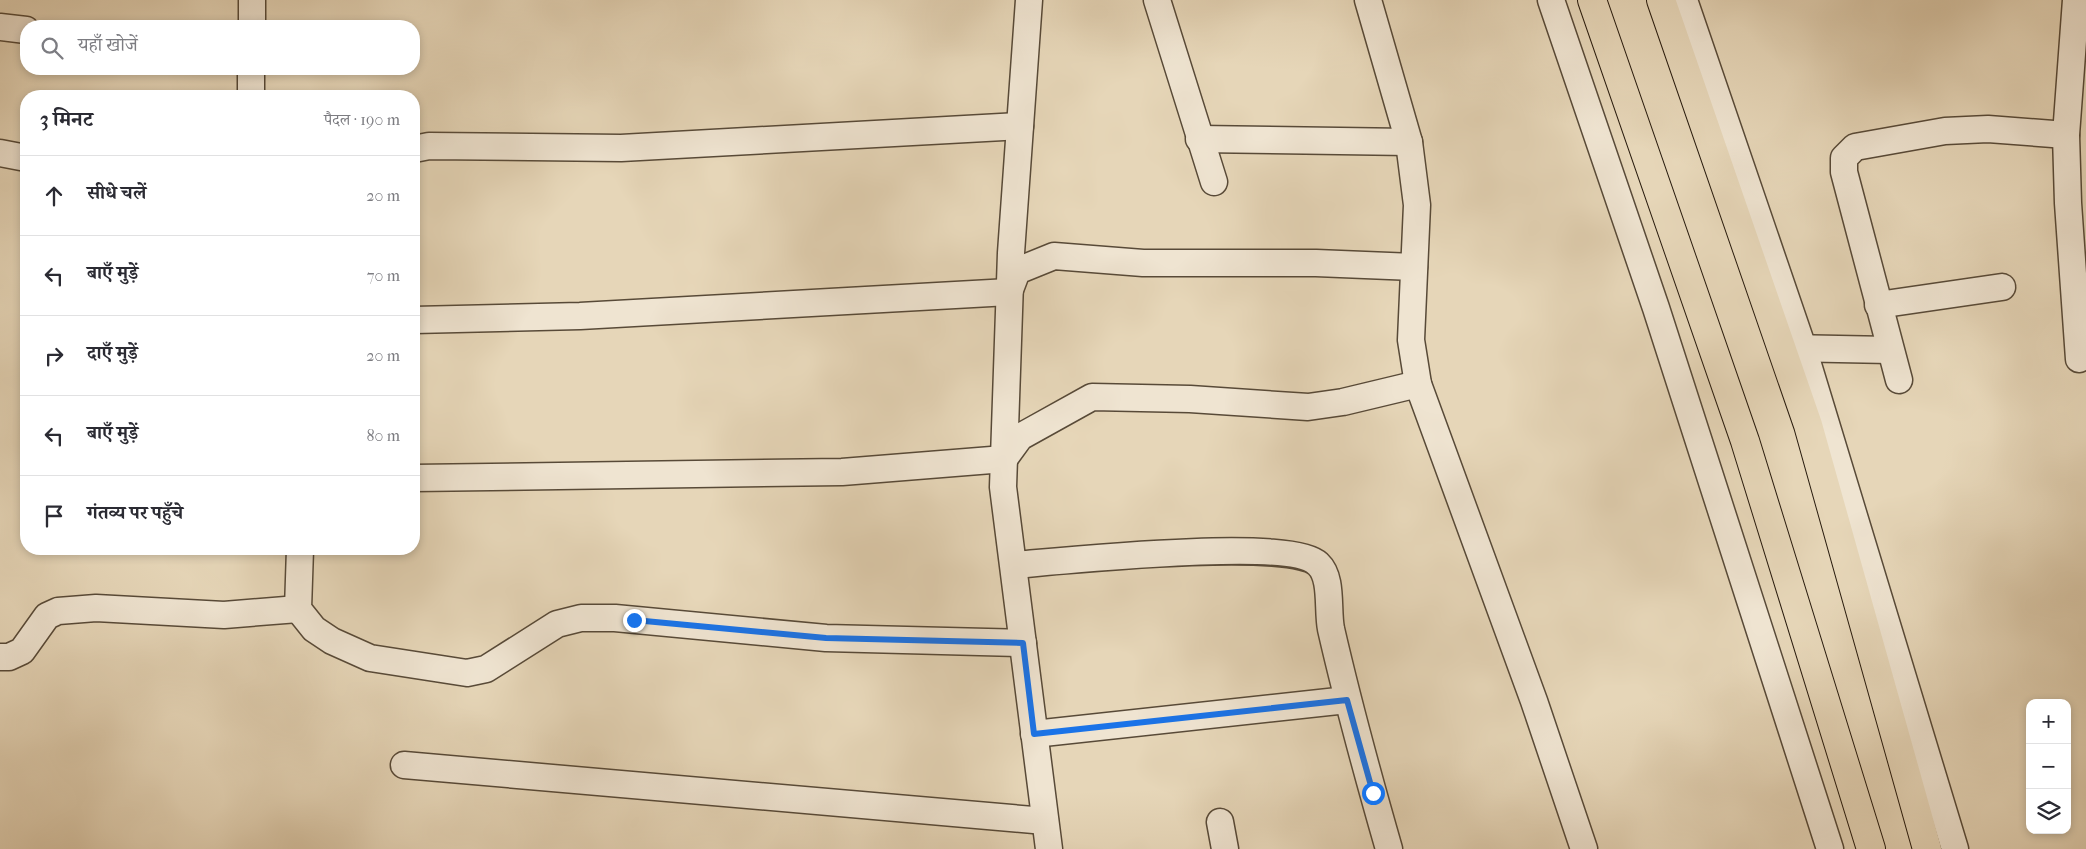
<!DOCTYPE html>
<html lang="hi">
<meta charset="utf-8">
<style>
:root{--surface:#fff;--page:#f7f7f7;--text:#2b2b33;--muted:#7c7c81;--line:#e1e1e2}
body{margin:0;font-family:"IM FELL French Canon","Noto Serif Devanagari",serif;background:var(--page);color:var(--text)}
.controls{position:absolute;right:15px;bottom:15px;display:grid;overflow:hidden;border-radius:10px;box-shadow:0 2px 8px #0003}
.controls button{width:45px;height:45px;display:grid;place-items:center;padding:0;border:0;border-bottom:1px solid var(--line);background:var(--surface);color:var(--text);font:25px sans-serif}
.stop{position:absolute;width:15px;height:15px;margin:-11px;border:4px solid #1a73e8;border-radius:50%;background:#fff}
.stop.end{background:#1a73e8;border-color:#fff;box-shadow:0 1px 5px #0008}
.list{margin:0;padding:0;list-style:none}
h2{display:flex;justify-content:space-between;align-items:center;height:65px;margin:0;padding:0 20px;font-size:21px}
h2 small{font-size:16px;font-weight:400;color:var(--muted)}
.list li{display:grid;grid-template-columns:32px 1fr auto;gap:15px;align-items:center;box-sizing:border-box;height:80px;padding:0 20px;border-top:1px solid var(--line)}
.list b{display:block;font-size:19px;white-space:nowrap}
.list em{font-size:16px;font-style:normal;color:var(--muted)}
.icon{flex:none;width:28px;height:28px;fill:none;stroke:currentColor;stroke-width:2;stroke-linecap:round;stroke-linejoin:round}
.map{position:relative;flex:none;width:2086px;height:849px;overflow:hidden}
.search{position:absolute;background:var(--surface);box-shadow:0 2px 8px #0003;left:20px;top:20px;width:400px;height:55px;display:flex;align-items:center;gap:12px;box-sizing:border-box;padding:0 18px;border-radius:20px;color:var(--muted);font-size:19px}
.panel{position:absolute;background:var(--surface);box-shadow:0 2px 8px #0003;left:20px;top:90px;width:400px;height:465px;border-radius:20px}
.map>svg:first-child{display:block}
</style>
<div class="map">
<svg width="2086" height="849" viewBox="0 0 2086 849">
<rect width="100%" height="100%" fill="#e6d6b8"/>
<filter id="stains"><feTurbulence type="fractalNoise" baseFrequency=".004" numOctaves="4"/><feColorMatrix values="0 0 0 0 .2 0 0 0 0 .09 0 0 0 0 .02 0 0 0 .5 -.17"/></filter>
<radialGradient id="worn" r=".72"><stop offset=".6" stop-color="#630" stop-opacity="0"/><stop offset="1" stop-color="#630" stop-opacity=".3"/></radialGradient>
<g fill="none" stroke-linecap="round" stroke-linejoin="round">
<defs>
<g id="street">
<polyline points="1029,0 1011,253 1003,487 1049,849"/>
<polyline points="1157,0 1214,182"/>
<polyline points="1368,0 1409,142 1417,205 1411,340 1418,384 1534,701 1584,849"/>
<polyline points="1551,0 1656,308 1830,849"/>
<polyline points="1684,0 1803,348 1955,849"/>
<polyline points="2076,0 2066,135 2068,203 2079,359"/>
<polyline points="252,26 252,0"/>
<polyline points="0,27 26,30"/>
<polyline points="251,69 251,96"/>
<polyline points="1199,139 1409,142"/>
<polyline points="414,149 429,146 621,148 1020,126"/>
<polyline points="0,153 26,158"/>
<polyline points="1878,305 2002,287"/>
<polyline points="414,320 580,316 1009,292 1017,271 1054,256 1143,263 1316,263 1414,267"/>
<polyline points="1787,348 1890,350"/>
<polyline points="1899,380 1844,172 1844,158 1855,147 1945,131 1988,129 2066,135"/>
<polyline points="414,478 842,472 1004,459 1020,437 1092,397 1190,399 1308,407 1343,402 1418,384"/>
<polyline points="300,549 298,609 314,629 332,641 370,658 467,673 486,669 557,624 581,618 615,618 826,638 1023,643"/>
<path d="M1014,565C1061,561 1291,537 1318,564C1333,578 1327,609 1331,629C1348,703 1368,776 1389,849"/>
<polyline points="0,657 9,657 22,651 47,616 58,611 96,608 224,615 298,609"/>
<polyline points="1034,734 1347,700"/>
<polyline points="404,765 1045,821"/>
<polyline points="1220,822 1225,849"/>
</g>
<g id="highway">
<polyline points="1592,0 1745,441 1871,849"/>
<polyline points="1661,0 1808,425 1927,849"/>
</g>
</defs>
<use href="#street" stroke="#584a38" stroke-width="29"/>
<use href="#highway" stroke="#281b0e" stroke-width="30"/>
<use href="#street" stroke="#efe4d1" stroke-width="26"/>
<use href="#highway" stroke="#e6d6b8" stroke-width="28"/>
</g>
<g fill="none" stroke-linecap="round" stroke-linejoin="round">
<polyline stroke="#1a73e8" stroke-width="6" points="634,620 826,638 1023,643 1034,734 1347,700 1373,793"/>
</g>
<rect width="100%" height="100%" filter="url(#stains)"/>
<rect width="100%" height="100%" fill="url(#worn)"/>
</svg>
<div class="controls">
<button>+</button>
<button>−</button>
<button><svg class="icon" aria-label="layers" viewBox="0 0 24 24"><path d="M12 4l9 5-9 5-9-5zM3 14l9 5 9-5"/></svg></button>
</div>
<div class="stop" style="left:1373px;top:793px"></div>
<div class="stop end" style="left:634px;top:620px"></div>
<div class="search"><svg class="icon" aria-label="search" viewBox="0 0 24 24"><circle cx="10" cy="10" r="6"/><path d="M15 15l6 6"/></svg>यहाँ खोजें</div>
<section class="panel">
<h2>3 मिनट<small>पैदल · 190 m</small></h2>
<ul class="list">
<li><svg class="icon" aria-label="ahead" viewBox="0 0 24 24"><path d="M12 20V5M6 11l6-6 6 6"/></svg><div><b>सीधे चलें</b></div><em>20 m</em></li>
<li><svg class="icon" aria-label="left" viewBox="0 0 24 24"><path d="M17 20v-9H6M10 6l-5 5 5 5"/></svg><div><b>बाएँ मुड़ें</b></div><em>70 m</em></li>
<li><svg class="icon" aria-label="right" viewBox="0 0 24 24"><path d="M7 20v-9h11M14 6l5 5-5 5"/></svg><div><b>दाएँ मुड़ें</b></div><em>20 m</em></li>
<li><svg class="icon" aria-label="left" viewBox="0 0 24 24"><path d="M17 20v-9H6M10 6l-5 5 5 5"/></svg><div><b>बाएँ मुड़ें</b></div><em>80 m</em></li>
<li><svg class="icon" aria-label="arrive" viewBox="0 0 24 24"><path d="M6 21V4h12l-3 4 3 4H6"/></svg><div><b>गंतव्य पर पहुँचे</b></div></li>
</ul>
</section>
</div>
